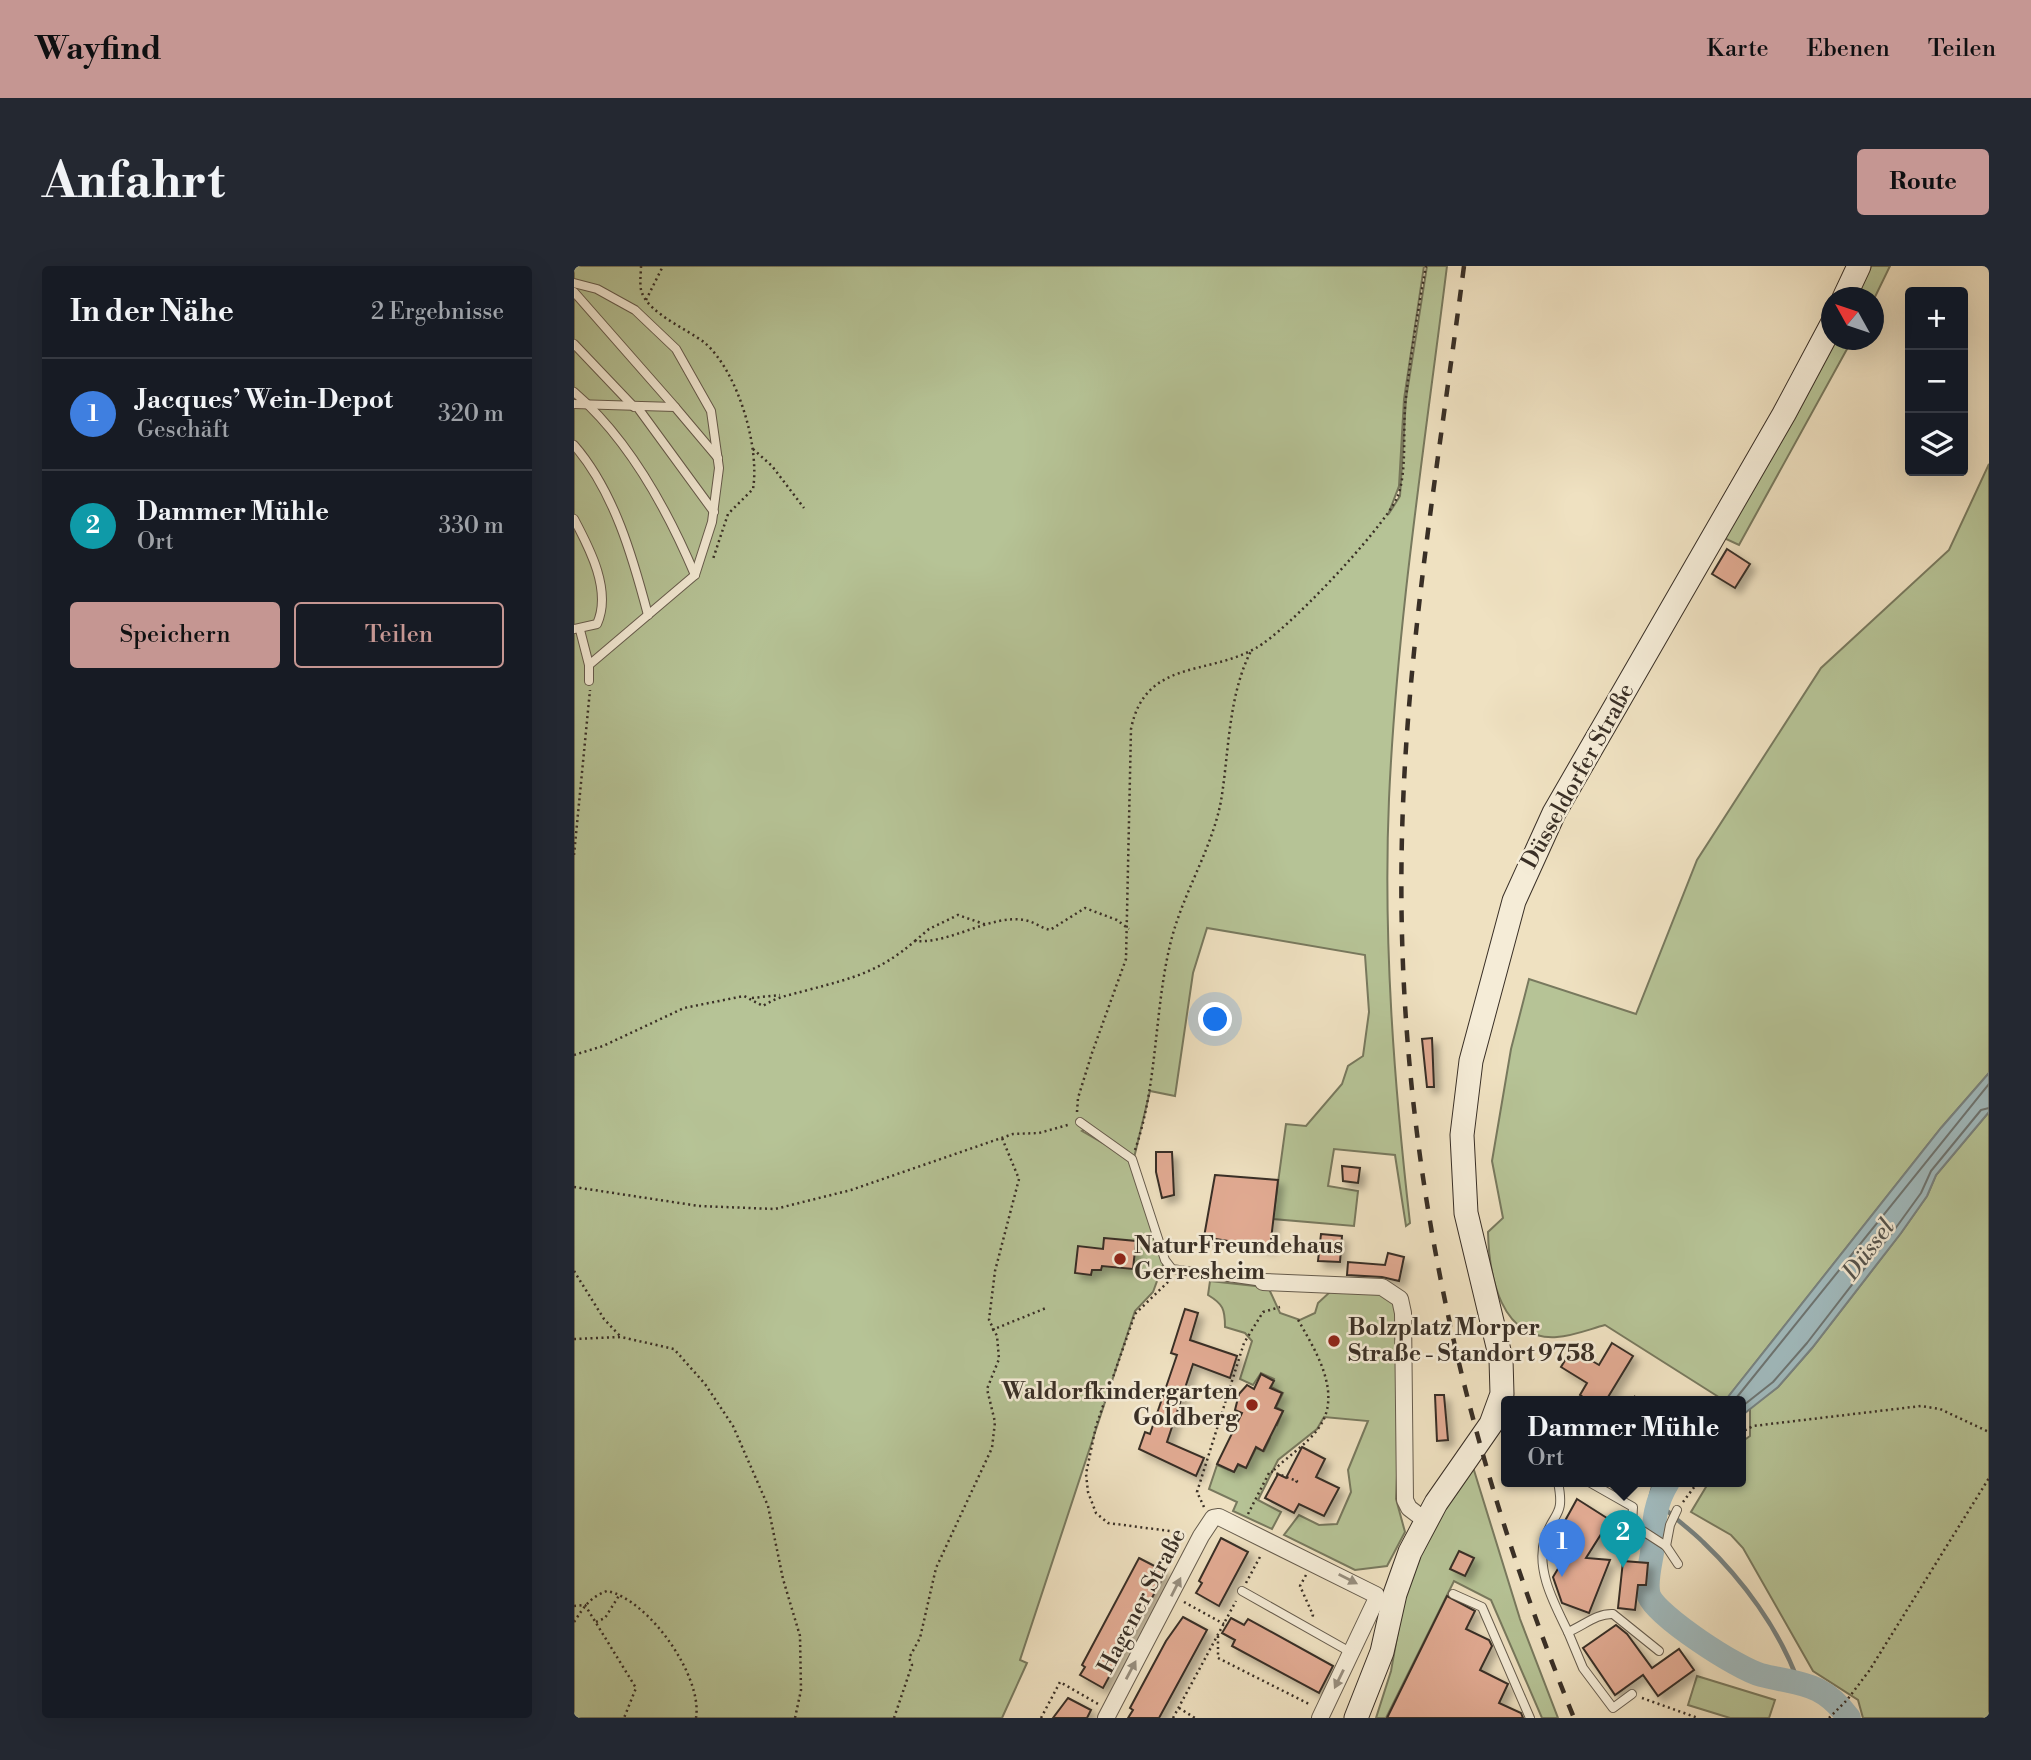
<!DOCTYPE html>
<html lang="de">
<meta charset="utf-8">
<style>
:root{--surface:#171b24;--page:#242831;--text:#f1f3f6;--muted:#9ea1a6;--line:#363941;--accent:#c59692}
body{margin:0;font-family:"Libre Bodoni",serif;background:var(--page);color:var(--text)}
.controls{position:absolute;right:21px;top:21px;display:grid;overflow:hidden;border-radius:7px;box-shadow:0 7px 28px #0002}
.controls button{width:63px;height:63px;display:grid;place-items:center;padding:0;border:0;border-bottom:2px solid var(--line);background:var(--surface);color:var(--text);font:35px sans-serif}
.compass{position:absolute;left:1247px;top:21px;width:63px;height:63px;border-radius:50%;background:var(--surface);box-shadow:0 7px 28px #0002;rotate:310deg}
.you{position:absolute;left:642px;top:754px;width:24px;height:24px;margin:-18px;border:5px solid #fff;border-radius:50%;background:#1a73e8;box-shadow:0 0 0 10px #1a73e833}
.badge{display:grid;place-items:center;width:46px;height:46px;border-radius:50%;background:var(--accent);color:#fff;font-size:23px;font-weight:700}
.pin{position:absolute;translate:-50% -58px;filter:drop-shadow(0 2px 4px #0008)}
.pin::after{content:'';position:absolute;top:37px;width:24px;height:21px;background:inherit;clip-path:polygon(0 0,100% 0,50% 100%)}
.popup{position:absolute;left:927px;top:1130px;width:245px;height:91px;box-sizing:border-box;display:grid;place-content:center;border-radius:7px;background:var(--surface);filter:drop-shadow(0 2px 5px #0005);font-size:23px;white-space:nowrap;color:var(--muted)}
.popup b{font-size:26px;color:var(--text)}
.popup::after{content:'';position:absolute;left:50%;top:100%;margin-left:-14px;border:14px solid transparent;border-top-color:var(--surface)}
.list{margin:0;padding:0;list-style:none}
h2{display:flex;justify-content:space-between;align-items:center;height:91px;margin:0;padding:0 28px;font-size:30px}
h2 small{font-size:23px;font-weight:400;color:var(--muted)}
.list li{display:grid;grid-template-columns:46px 1fr auto;gap:21px;align-items:center;box-sizing:border-box;height:112px;padding:0 28px;border-top:2px solid var(--line)}
.list b{display:block;font-size:26px;white-space:nowrap}
.list p{margin:0;font-size:23px;white-space:nowrap;color:var(--muted)}
.list em{font-size:23px;font-style:normal;color:var(--muted)}
.actions{display:flex;gap:14px;padding:21px 28px}
.actions a{flex:1;padding:16px 0;border:2px solid var(--accent);border-radius:7px;text-align:center;font-size:24px;color:var(--accent)}
.actions .main{background:var(--accent);color:#111}
.icon{flex:none;width:38px;height:38px;fill:none;stroke:currentColor;stroke-width:2;stroke-linecap:round;stroke-linejoin:round}
.map{position:relative;flex:none;width:1415px;height:1452px;overflow:hidden;border-radius:7px}
header{display:flex;align-items:center;gap:42px;box-sizing:border-box;height:98px;padding:0 35px;background:var(--accent);color:#111}
header strong{font-size:33px}
nav{display:flex;gap:38px;margin-inline-start:auto;font-size:24px}
.intro{display:flex;align-items:center;justify-content:space-between;box-sizing:border-box;height:168px;padding:0 42px}
h1{margin:0;font-size:49px}
.button{padding:18px 32px;border-radius:7px;background:var(--accent);color:#111;font-size:24px;font-weight:700}
main{display:flex;gap:42px;padding:0 42px}
aside{flex:1;background:var(--surface);border-radius:7px;box-shadow:0 7px 28px #0002}
.map>svg:first-child{display:block}
</style>
<header>
<strong>Wayfind</strong>
<nav><a>Karte</a><a>Ebenen</a><a>Teilen</a></nav>
</header>
<div class="intro"><h1>Anfahrt</h1><a class="button">Route</a></div>
<main>
<aside>
<h2>In der Nähe<small>2 Ergebnisse</small></h2>
<ul class="list">
<li><span class="badge" style="background:#3f7fe0">1</span><div><b>Jacques’ Wein-Depot</b><p>Geschäft</p></div><em>320 m</em></li>
<li><span class="badge" style="background:#0f9aa8">2</span><div><b>Dammer Mühle</b><p>Ort</p></div><em>330 m</em></li>
</ul>
<div class="actions"><a class="main">Speichern</a><a>Teilen</a></div>
</aside>
<div class="map">
<svg width="1415" height="1452" viewBox="0 0 1415 1452">
<defs>
<filter id="shadow"><feDropShadow dx="5.5" dy="5.5" stdDeviation="3.5" flood-color="#0004"/></filter>
</defs>
<rect width="100%" height="100%" fill="#efe1c1"/>
<filter id="stains"><feTurbulence type="fractalNoise" baseFrequency=".00286" numOctaves="4"/><feColorMatrix values="0 0 0 0 .2 0 0 0 0 .09 0 0 0 0 .02 0 0 0 .5 -.17"/></filter>
<radialGradient id="worn" r=".72"><stop offset=".6" stop-color="#630" stop-opacity="0"/><stop offset="1" stop-color="#630" stop-opacity=".3"/></radialGradient>
<g fill="#b6c396" stroke="#78795e" stroke-width="2">
<path d="M0,0H850L830,133L825,220L814,249L826,230L832,133L853,0H873C851,177 823,355 815,533C809,673 820,817 836,957L832,960L821,889L760,883L754,920L784,925L780,960L699,953L712,858L732,860L768,818L774,800L789,790L795,746L791,689L633,662L619,707L601,830L576,825L560,892L511,863L508,865L558,894L590,996L579,1026L561,1045L446,1394L453,1397L428,1452H0Z"/>
<polygon points="1297,0 1316,0 1300,33 1282,32"/>
<polygon points="1261,74 1278,74 1165,279 1150,272"/>
<path d="M1415,198V807L1367,862L1151,1135L1031,1059C1016,1063 999,1070 983,1071C926,1075 915,1009 914,966L929,952L918,895L937,783L955,713L1062,748L1123,594L1247,402L1375,284Z"/>
<polygon points="1415,846 1415,1452 1289,1452 1284,1434 1239,1405 1169,1282 1157,1269 1117,1246 1135,1216 1166,1216 1166,1177 1176,1170 1176,1142 1204,1121 1238,1082 1327,967 1353,930 1362,909"/>
<path d="M636,1015L690,1021L695,1023L706,1047L726,1054L741,1047L744,1037L757,1025L811,1028L822,1040L826,1141L822,1233L831,1266L813,1300L781,1304L710,1269L725,1249L745,1259L763,1258L777,1226L774,1204L794,1155L750,1151L743,1163L704,1194L684,1234L707,1246L698,1263L659,1245L663,1236L635,1223L643,1199L660,1206L664,1199L672,1202L682,1182L690,1185L696,1172L690,1168L696,1155L703,1159L709,1145L702,1141L709,1127L697,1121L700,1113L687,1107L679,1119L666,1113L678,1075L671,1067L651,1061C651,1043 649,1038 634,1029Z"/>
<polygon points="899,1201 946,1353 984,1452 968,1452 917,1334 880,1315 812,1452 802,1452 817,1405 829,1337 859,1254"/>
<polygon points="1123,1410 1201,1434 1195,1452 1156,1452 1114,1439"/>
</g>
<g fill="#a0babe" stroke="#778281" stroke-width="2">
<polygon points="1415,807 1415,846 1362,909 1353,930 1327,967 1238,1082 1204,1121 1166,1151 1166,1136 1150,1136 1367,862"/>
<path d="M1079,1216H1106C1087,1245 1088,1267 1080,1299H1076C1062,1279 1073,1239 1079,1216Z"/>
</g>
<g fill="none" stroke-linecap="round" stroke-linejoin="round">
<g stroke="#6c7472" stroke-width="2">
<polyline points="1159,1136 1415,818"/>
<polyline points="1166,1142 1199,1116 1233,1077 1321,963 1347,927 1357,905 1407,844 1415,842"/>
</g>
<path stroke="#778281" stroke-width="4.5" d="M1088,1240C1101,1253 1116,1263 1129,1276C1169,1314 1205,1363 1224,1415"/>
<path stroke="#a0babe" stroke-width="24" d="M1094,1216C1079,1240 1080,1260 1078,1287C1076,1300 1071,1318 1075,1330C1084,1351 1164,1403 1187,1409C1227,1419 1247,1415 1275,1452"/>
</g>
<g fill="#e1aa92" stroke="#392f26" stroke-width="2" filter="url(#shadow)">
<polygon points="1153,283 1176,298 1161,322 1138,308"/>
<polygon points="858,772 860,821 853,821 848,773"/>
<polygon points="582,886 598,886 600,929 588,932 582,906"/>
<polygon points="768,900 786,902 784,917 769,915"/>
<polygon points="641,909 704,914 696,982 630,971"/>
<polygon points="747,968 768,970 766,996 744,995"/>
<polygon points="530,972 562,975 559,1003 528,1000 527,1004 518,1004 517,1009 501,1007 504,980 529,983"/>
<polygon points="814,987 830,991 825,1015 808,1011 773,1009 774,996 811,999"/>
<polygon points="611,1043 624,1047 616,1074 663,1090 656,1112 619,1098 593,1176 630,1192 622,1210 565,1183 571,1166 576,1168 603,1089 597,1087"/>
<polygon points="1038,1077 1059,1090 1031,1136 1017,1136 1006,1129 1013,1117 987,1101 998,1083 1025,1099"/>
<polygon points="687,1108 700,1115 696,1122 708,1127 701,1142 709,1145 689,1185 682,1181 672,1202 664,1198 660,1206 643,1198 668,1147 661,1144 665,1128 673,1119 680,1123"/>
<polygon points="861,1129 870,1129 874,1174 863,1175"/>
<polygon points="728,1181 751,1193 742,1211 765,1222 750,1250 725,1238 720,1247 691,1232 704,1208 712,1212"/>
<polygon points="1003,1233 1036,1254 1012,1292 1036,1294 1015,1347 988,1337 979,1311 991,1291 976,1282"/>
<polygon points="647,1272 674,1286 645,1340 622,1327 628,1317 625,1315"/>
<polygon points="885,1285 900,1292 891,1310 876,1303"/>
<polygon points="565,1292 592,1306 529,1422 506,1409 511,1401 508,1399"/>
<polygon points="1049,1295 1074,1297 1072,1319 1064,1319 1061,1344 1044,1342"/>
<polygon points="873,1330 901,1345 892,1363 915,1374 918,1380 906,1404 934,1418 925,1437 947,1447 949,1452 813,1452"/>
<polygon points="609,1351 633,1364 585,1452 554,1452 559,1444 556,1442 592,1375"/>
<polygon points="657,1352 670,1359 674,1353 759,1400 745,1427 658,1380 661,1374 648,1367"/>
<polygon points="1042,1359 1053,1368 1078,1402 1105,1383 1120,1404 1084,1430 1069,1409 1041,1429 1009,1382"/>
<polygon points="494,1432 517,1444 513,1452 479,1452"/>
</g>
<g fill="none" stroke-linecap="round" stroke-linejoin="round">
<defs>
<g id="lane">
<polyline points="0,17 23,23 61,44 102,83 137,145 145,202 138,256 121,309 15,399 6,364"/>
<polyline points="0,26 101,141"/>
<polyline points="0,78 60,141"/>
<path d="M0,126C55,173 93,243 121,309"/>
<polyline points="0,138 101,141 144,192"/>
<polyline points="64,142 140,246"/>
<path d="M0,179C40,225 59,292 74,349"/>
<path d="M0,253C16,283 38,325 23,358L0,363"/>
<polyline points="15,399 15,415"/>
<polyline points="506,856 558,893 591,994 598,1003 689,1016"/>
<path d="M984,1216C991,1251 980,1245 971,1272C961,1304 981,1339 994,1366C1009,1360 1023,1347 1039,1348L1085,1385"/>
<polyline points="1015,1216 1059,1241 1058,1258 1092,1280 1104,1298"/>
<polyline points="1092,1280 1096,1259 1103,1244"/>
<polyline points="668,1325 778,1387"/>
<polyline points="879,1328 908,1341 956,1452"/>
<polyline points="994,1366 1009,1402 1039,1442 1058,1428"/>
</g>
<g id="street">
<polyline points="689,1016 808,1021 826,1033 829,1047 831,1234 835,1242 852,1255"/>
<polyline points="532,1452 627,1270 639,1252 645,1251 802,1329 802,1334 746,1452"/>
</g>
<g id="secondary">
<polyline points="1270,32 1285,0"/>
<polyline points="782,1452 808,1386 821,1328 836,1286 862,1237 917,1158 928,1128 927,1093 892,947 888,869 897,795 940,635 980,547 1210,148 1258,58"/>
</g>
</defs>
<use href="#lane" stroke="#665c4d" stroke-width="10"/>
<use href="#street" stroke="#665c4d" stroke-width="18"/>
<use href="#secondary" stroke="#392f26" stroke-width="25"/>
<g stroke="#392f26" stroke-width="2.5" stroke-dasharray="2 3.5" stroke-linecap="butt">
<path d="M67,0C67,8 65,20 68,27C76,48 113,63 131,77C164,106 186,181 179,223L154,248L139,293"/>
<polyline points="72,34 89,0"/>
<polyline points="179,183 198,200 230,242"/>
<polyline points="0,589 16,424"/>
<polyline points="341,675 355,663 384,649 413,659"/>
<polyline points="178,732 206,729"/>
<path d="M0,789L29,780L110,742L170,730L189,740C204,730 217,729 234,724C279,712 305,706 341,675C377,678 417,648 450,654C459,655 467,662 476,664L511,642L543,654L555,663"/>
<path d="M503,846L504,832L518,787L552,693L557,463C571,393 633,410 682,382C713,365 808,264 823,232C834,207 828,160 832,131C837,87 844,44 852,0"/>
<path d="M561,884C584,818 580,743 597,675C609,627 638,583 647,535C655,487 654,430 677,385"/>
<polyline points="0,921 125,940 201,943 277,924 439,868 465,867 497,858"/>
<polyline points="0,1005 30,1053 47,1071"/>
<polyline points="598,1012 561,1048 522,1160 512,1208 514,1226 522,1247 534,1257 611,1267"/>
<polyline points="418,1064 472,1042"/>
<polyline points="0,1073 47,1071 100,1083 131,1118 159,1160 194,1240 209,1313 226,1370 227,1424 221,1452"/>
<polyline points="1057,1136 1063,1128"/>
<polyline points="1166,1167 1179,1160 1347,1140 1366,1143 1415,1166"/>
<path d="M700,1204C713,1191 733,1178 744,1163C770,1128 741,1084 723,1052"/>
<polyline points="1109,1236 1124,1216"/>
<polyline points="630,1241 623,1226 670,1077 689,1046 706,1041"/>
<polyline points="674,1248 696,1205 723,1215 720,1219"/>
<polyline points="732,1309 726,1320 739,1349 737,1353"/>
<polyline points="672,1317 687,1289"/>
<polyline points="610,1336 650,1358"/>
<polyline points="0,1340 11,1339 62,1422 50,1452"/>
<path d="M0,1356C10,1341 16,1331 33,1325C74,1333 129,1410 122,1452"/>
<polyline points="22,1356 31,1352 46,1328"/>
<polyline points="644,1370 644,1392 737,1439"/>
<polyline points="1068,1432 1124,1452"/>
<polyline points="605,1442 621,1452"/>
<polyline points="320,1452 338,1399 335,1392 346,1372 362,1302 418,1182 421,1156 413,1123 425,1093 423,1070 415,1054 421,1005 445,913 428,872"/>
<polyline points="467,1452 486,1416 524,1438"/>
<polyline points="599,1452 662,1335"/>
<polyline points="1255,1452 1273,1434 1295,1405 1415,1212"/>
</g>
<use href="#lane" stroke="#f5ecd7" stroke-width="8"/>
<use href="#street" stroke="#f5ecd7" stroke-width="16"/>
<use href="#secondary" stroke="#f5ecd7" stroke-width="23"/>
<path stroke="#392f26" stroke-width="4.5" stroke-dasharray="12 12" stroke-linecap="butt" d="M890,0C867,179 836,359 829,539C816,857 881,1159 1000,1452"/>
</g>
<defs><path id="oneway-solid" d="M-6-.8H1V-3.2L6.5 0L1 3.2V.8H-6Z" transform="scale(1.75)"/></defs>
<g fill="#978e7e">
<use href="#oneway-solid" transform="translate(774 1313) rotate(27)"/>
<use href="#oneway-solid" transform="translate(602 1321) rotate(-63)"/>
<use href="#oneway-solid" transform="translate(557 1404) rotate(-62)"/>
<use href="#oneway-solid" transform="translate(765 1413) rotate(116)"/>
</g>
<g fill="#8f2418" stroke="#f5ecd7" stroke-width="2.5">
<circle cx="546" cy="993" r="7"/>
<circle cx="760" cy="1075" r="7"/>
<circle cx="678" cy="1139" r="7"/>
</g>
<g text-anchor="middle" dominant-baseline="central" stroke-width="5" stroke-linejoin="round" paint-order="stroke">
<g font-size="23" fill="#392f26" stroke="#f5ecd7">
<text transform="translate(1004 510) rotate(-61)">Düsseldorfer Straße</text>
<text transform="translate(568 1335) rotate(-62)">Hagener Straße</text>
</g>
<g font-size="23" font-weight="bold" fill="#392f26" stroke="#f5ecd7" text-anchor="start">
<text x="560" y="980">NaturFreundehaus<tspan x="560" dy="26">Gerresheim</tspan></text>
<text x="774" y="1062">Bolzplatz Morper<tspan x="774" dy="26">Straße - Standort 9758</tspan></text>
<text x="664" y="1126" text-anchor="end">Waldorfkindergarten<tspan x="664" dy="26">Goldberg</tspan></text>
</g>
<g font-size="24" font-style="italic" fill="#53524c" stroke="#f5ecd7">
<text transform="translate(1295 984) rotate(-53)">Düssel</text>
</g>
</g>
<rect width="100%" height="100%" filter="url(#stains)"/>
<rect width="100%" height="100%" fill="url(#worn)"/>
</svg>
<div class="controls">
<button>+</button>
<button>−</button>
<button><svg class="icon" aria-label="layers" viewBox="0 0 24 24"><path d="M12 4l9 5-9 5-9-5zM3 14l9 5 9-5"/></svg></button>
</div>
<svg class="compass" viewBox="-18 -18 36 36"><path d="M0-13l5 13h-10z" fill="#e53935"/><path d="M0 13l5-13h-10z" fill="#9ea1a6"/></svg>
<div class="you"></div>
<div class="pin badge" style="left:988px;top:1311px;background:#3f7fe0">1</div>
<div class="pin badge" style="left:1049px;top:1302px;background:#0f9aa8">2</div>
<div class="popup"><b>Dammer Mühle</b>Ort</div>
</div>
</main>
